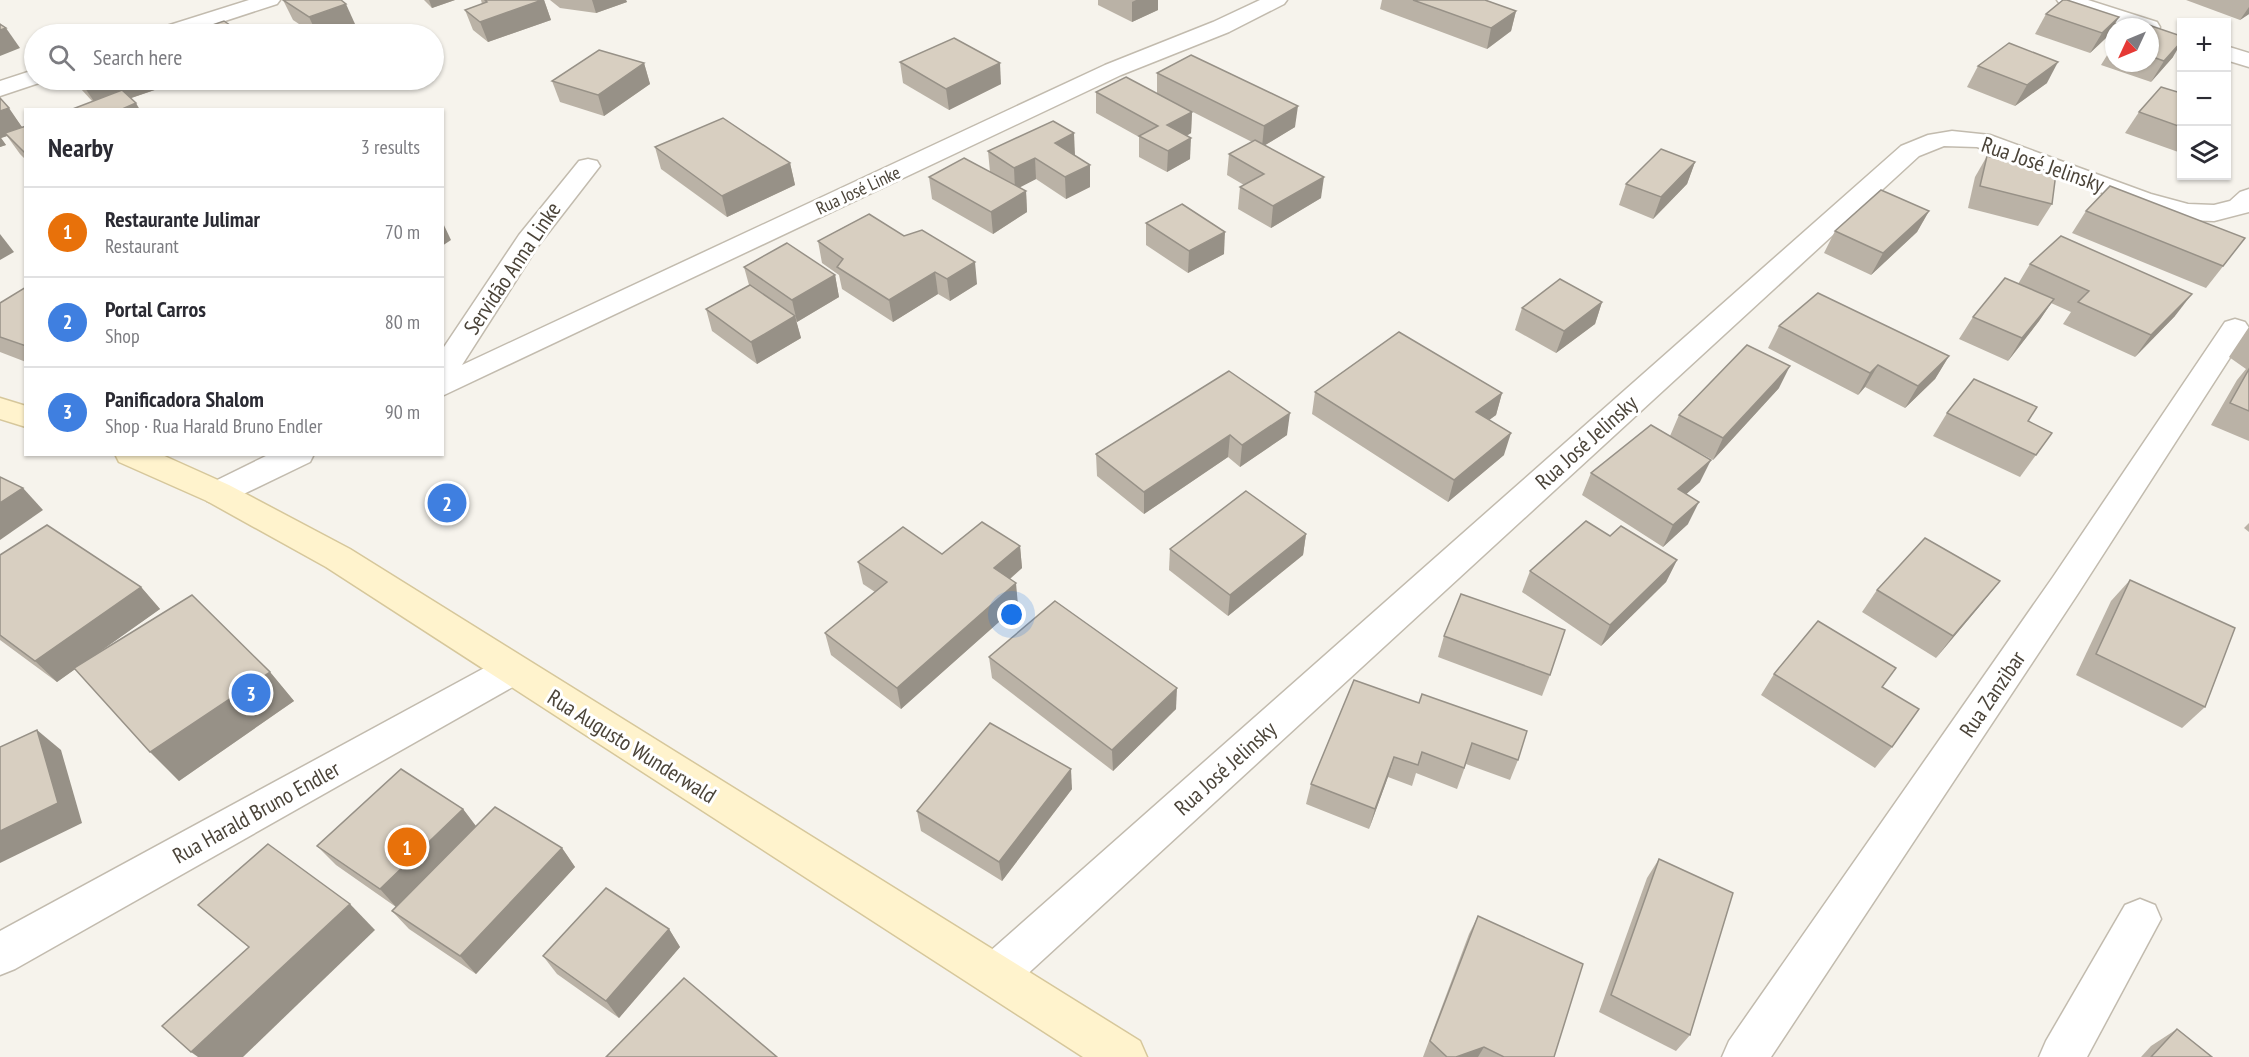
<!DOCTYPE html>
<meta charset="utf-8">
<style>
:root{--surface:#fff;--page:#f7f7f7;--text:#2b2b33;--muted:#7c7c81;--line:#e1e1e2;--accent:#ea580c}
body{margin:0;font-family:"PT Sans Narrow",sans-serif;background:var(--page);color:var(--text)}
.controls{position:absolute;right:18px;top:18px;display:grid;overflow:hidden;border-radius:0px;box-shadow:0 2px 4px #0004}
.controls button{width:54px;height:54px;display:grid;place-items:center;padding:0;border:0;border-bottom:2px solid var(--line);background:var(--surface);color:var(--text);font:30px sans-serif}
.compass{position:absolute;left:2105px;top:18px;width:54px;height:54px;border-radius:50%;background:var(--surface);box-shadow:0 2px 4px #0004;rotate:226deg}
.you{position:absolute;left:1012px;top:615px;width:21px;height:21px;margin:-15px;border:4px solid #fff;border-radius:50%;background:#1a73e8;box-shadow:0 0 0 9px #1a73e833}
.badge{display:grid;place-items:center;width:39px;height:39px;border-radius:50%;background:var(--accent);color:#fff;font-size:20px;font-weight:700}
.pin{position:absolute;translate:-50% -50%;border:3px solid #fff;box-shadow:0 2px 6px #0006}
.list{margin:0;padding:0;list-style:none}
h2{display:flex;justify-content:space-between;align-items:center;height:78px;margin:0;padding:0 24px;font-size:26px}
h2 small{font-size:20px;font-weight:400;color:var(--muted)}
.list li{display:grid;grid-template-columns:39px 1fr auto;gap:18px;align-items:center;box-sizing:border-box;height:90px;padding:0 24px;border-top:2px solid var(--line)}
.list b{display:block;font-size:22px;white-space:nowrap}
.list p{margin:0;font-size:20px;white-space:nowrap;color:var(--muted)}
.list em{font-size:20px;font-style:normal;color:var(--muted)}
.icon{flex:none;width:33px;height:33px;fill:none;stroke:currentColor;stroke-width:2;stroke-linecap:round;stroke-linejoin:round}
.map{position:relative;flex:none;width:2249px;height:1057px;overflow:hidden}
.search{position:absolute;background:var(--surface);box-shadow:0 2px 4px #0004;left:24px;top:24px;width:420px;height:66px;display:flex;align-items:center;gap:15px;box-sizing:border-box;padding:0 21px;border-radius:33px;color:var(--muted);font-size:22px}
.panel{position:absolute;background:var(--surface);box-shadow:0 2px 4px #0004;left:24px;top:108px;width:420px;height:348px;border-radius:0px}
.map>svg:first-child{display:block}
</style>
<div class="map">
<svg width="2249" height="1057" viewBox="0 0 2249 1057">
<rect width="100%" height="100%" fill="#f6f3ec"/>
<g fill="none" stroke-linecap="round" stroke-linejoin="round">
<defs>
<g id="street">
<polygon points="249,0 280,0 277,4 185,34 154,34 157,29"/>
<polygon points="1260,0 1287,0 1284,4 1229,32 1121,75 442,396 442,350 519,235 579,161 588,159 597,161 600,166 538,246 462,365 1105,65 1213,22"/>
<polygon points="2057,0 2088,0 2157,22 2160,27 2157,32 2150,33 2150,27 2128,27 2060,4"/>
<polygon points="2226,46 2249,53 2249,67 2226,60"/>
<polygon points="34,70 34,80 44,80 42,82 0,96 0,81"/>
<polygon points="1952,131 1990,135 2151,194 2188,204 2214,205 2230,201 2240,192 2249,189 2249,212 2214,221 2187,220 2133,204 1977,147 1944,146 1919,156 1010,990 995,996 980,990 973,975 980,960 1901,146 1928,135"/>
<polygon points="2235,319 2245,322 2249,328 2077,595 1771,1057 1722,1057 1729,1041 2053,577 2225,322"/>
<polygon points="270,454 314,454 310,462 229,501 218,505 207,501 202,493 207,485"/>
<polygon points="512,655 525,660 530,670 525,680 15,969 0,975 0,931 499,660"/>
<polygon points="2140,899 2155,905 2161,919 2087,1057 2039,1057 2046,1041 2125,905"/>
</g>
<g id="secondary">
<polygon points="0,398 26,406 26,427 0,419"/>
<polygon points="115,454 160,454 229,485 350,549 1140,1041 1147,1057 1083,1057 326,567 207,501 119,462"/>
</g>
</defs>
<use href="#street" stroke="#c2bbae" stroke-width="3"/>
<use href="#secondary" stroke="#d6c79b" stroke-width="3"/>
<use href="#street" fill="#fff" fill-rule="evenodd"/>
<use href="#secondary" fill="#fff3cd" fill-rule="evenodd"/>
</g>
<g fill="#bab2a6">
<polygon points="283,0 355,24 327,34 314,34 293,20"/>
<polygon points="424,0 455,0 432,8"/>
<polygon points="481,0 544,0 551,20 488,42 473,30 465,10 482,4"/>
<polygon points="550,0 626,0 627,2 596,13 560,8"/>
<polygon points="1098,0 1158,0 1158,10 1132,22 1098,5"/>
<polygon points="1382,0 1485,0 1516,11 1511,31 1487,49 1380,9"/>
<polygon points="2063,0 2107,37 2090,53 2035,34 2046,14"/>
<polygon points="2186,0 2249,0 2249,14 2240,20"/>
<polygon points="2150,27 2173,57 2151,82 2101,65 2114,44 2114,63 2150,63"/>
<polygon points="900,62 1001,84 949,110 903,83"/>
<polygon points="644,63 650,84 604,116 560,102 552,81"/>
<polygon points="1978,66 2047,83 2015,106 1967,87"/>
<polygon points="1157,73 1295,127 1265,145 1321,198 1271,228 1238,209 1240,187 1244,185 1227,175 1229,154 1252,142 1191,111 1192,112 1191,133 1187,136 1190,159 1167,172 1139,157 1139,137 1096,113 1096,92 1157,93"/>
<polygon points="75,80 180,80 181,81 131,98 92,101 81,89"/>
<polygon points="2181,93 2181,153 2125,133 2139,112"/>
<polygon points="0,98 22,127 26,126 26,160 20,154 7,136 1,138 6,145 0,147"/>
<polygon points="1074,133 1074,155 1090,165 1090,187 1066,199 1036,179 1019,187 1026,191 1027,212 993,234 932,199 929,177 990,172 988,151"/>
<polygon points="655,147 790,163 795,185 727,217 661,169"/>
<polygon points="1987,156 2052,204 2038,226 1968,208 1975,177"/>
<polygon points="1695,162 1687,184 1653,219 1619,205 1626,184"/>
<polygon points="1929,211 1917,232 1871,275 1824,253 1835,231"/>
<polygon points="2086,211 2228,260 2206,288 2072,233"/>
<polygon points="869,214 977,284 950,301 938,294 893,322 842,289 839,275 822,263 818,241"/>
<polygon points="1146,223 1224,254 1188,273 1146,245"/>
<polygon points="2030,264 2175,316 2135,357 2063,324 2071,312 2051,303 2039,321 2008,361 1959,339 1973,317 2018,284"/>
<polygon points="744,267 835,275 839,297 797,322 796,321 801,338 757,364 712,331 706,309 749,285"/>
<polygon points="26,287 26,362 0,352 0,303"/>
<polygon points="1602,302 1595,324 1556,353 1515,330 1522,308"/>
<polygon points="1779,326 1949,356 1935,379 1905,408 1865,387 1858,395 1768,348"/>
<polygon points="2249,327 2249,441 2211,425 2237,380 2246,369 2229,357"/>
<polygon points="1229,371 1287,435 1240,467 1228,457 1144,514 1097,476 1096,454"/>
<polygon points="1779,388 1713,460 1689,447 1700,482 1686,494 1688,524 1663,547 1582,495 1591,473 1670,436 1679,415"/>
<polygon points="1315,392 1502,393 1496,415 1489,420 1504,455 1448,502 1312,414"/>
<polygon points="1947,413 2028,421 2052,433 2020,477 1933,436"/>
<polygon points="2249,523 2249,532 2244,528"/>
<polygon points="1306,534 1303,555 1228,616 1169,570 1170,549"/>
<polygon points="1610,536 1677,560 1666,582 1601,646 1522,592 1530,571"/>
<polygon points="1020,546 1022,568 1010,579 1018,605 901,709 831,655 825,633 875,592 863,584 858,562"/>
<polygon points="0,555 141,587 160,609 95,655 270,672 294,701 179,781 75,669 57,682 0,640"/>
<polygon points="2130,580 2205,707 2182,728 2076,675 2111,601"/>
<polygon points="1877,590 1983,602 1936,658 1862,612"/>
<polygon points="1444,636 1550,675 1542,696 1438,657"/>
<polygon points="989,657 1176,709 1113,771 992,678"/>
<polygon points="1896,668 1882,687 1892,747 1875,768 1761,695 1774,674"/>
<polygon points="1354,680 1518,760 1510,780 1466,764 1457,789 1416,773 1412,786 1388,777 1369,829 1306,804 1311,784"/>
<polygon points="1072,789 1002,881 921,831 917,811"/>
<polygon points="463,809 476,826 562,848 575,867 476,974 409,929 392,911 396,907 336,865 317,846"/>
<polygon points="1659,859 1690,1035 1676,1051 1599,1012 1647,878"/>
<polygon points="1478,916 1554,1057 1423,1057 1469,934"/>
<polygon points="669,929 680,947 619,1018 557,974 543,956"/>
<polygon points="2177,1029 2212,1057 2141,1057 2151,1046"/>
</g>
<g fill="#979187">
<polygon points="429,0 455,0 432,8"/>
<polygon points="542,0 544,0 551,20 488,42 480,22"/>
<polygon points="592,0 626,0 627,2 596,13"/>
<polygon points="1136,0 1158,0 1158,10 1132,22 1132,2"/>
<polygon points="346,4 355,24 327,34 317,34 309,17"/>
<polygon points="2249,7 2249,14 2240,20"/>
<polygon points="1516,11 1511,31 1487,49 1491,28"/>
<polygon points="2119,17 2107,37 2090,53 2102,33"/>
<polygon points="6,28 20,48 0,56 0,30"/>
<polygon points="2181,42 2181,43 2173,57 2151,82 2164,61"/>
<polygon points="2058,62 2047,83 2015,106 2027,85"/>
<polygon points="644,63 650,84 604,116 598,95"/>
<polygon points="1000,63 1001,84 949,110 946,89"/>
<polygon points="112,80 180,80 181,81 99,109 85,88"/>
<polygon points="136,103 140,110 120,110"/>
<polygon points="1298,106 1295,127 1262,147 1264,126"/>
<polygon points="9,108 24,130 5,133 7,136 1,138 6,145 0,147 0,111"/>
<polygon points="1192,112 1191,133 1167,146 1167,125"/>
<polygon points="1074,133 1075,155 1056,164 1055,143"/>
<polygon points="1191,138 1190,159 1167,172 1168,151"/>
<polygon points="1035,158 1036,179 1015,190 1014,168"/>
<polygon points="1695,162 1687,184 1653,219 1661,197"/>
<polygon points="790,163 795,185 727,217 722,196"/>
<polygon points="1090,165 1090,187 1066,199 1065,177"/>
<polygon points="1324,177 1321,198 1271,228 1273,206"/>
<polygon points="1026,191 1027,212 993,234 991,212"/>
<polygon points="1929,211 1917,232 1871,275 1883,253"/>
<polygon points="442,221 451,240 442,246"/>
<polygon points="1225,232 1224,254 1188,273 1189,251"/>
<polygon points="0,234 14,252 0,260"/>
<polygon points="975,262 977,284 950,301 947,279"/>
<polygon points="935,272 938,294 893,322 889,300"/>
<polygon points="835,275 839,297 797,322 792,300"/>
<polygon points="2192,294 2175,316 2135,357 2151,335"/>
<polygon points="2054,299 2039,321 2008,361 2022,338"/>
<polygon points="1602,302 1595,324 1556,353 1564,331"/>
<polygon points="795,316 801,338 757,364 751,342"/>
<polygon points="1949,356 1935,379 1905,408 1918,386"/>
<polygon points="1878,365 1865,387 1858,395 1870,373"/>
<polygon points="1790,366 1779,388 1713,460 1723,438"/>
<polygon points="1502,393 1496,415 1470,434 1476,412"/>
<polygon points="1290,413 1287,435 1240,467 1242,445"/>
<polygon points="1511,433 1504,455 1448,502 1454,480"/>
<polygon points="1230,435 1228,457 1144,514 1144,492"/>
<polygon points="1711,460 1700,482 1667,511 1678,489"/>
<polygon points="23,488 43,510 0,540 0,503"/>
<polygon points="1699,502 1688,524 1663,547 1673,525"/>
<polygon points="1306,534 1303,555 1228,616 1230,595"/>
<polygon points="1020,546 1022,568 997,590 994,568"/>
<polygon points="1677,560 1666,582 1601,646 1610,625"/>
<polygon points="2000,581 1983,602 1936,658 1953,636"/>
<polygon points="1016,583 1018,605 901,709 897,688"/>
<polygon points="141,587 160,609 57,682 35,661"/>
<polygon points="270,672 294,701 179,781 150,752"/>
<polygon points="1177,688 1176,709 1113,771 1112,750"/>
<polygon points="37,730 61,750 82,823 0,863 0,831"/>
<polygon points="1394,757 1388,777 1369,829 1375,809"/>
<polygon points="1071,769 1072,789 1002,881 999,862"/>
<polygon points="463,809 478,829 397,908 380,889"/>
<polygon points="562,848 575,867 476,974 460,956"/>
<polygon points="350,904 375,930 243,1057 198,1057 191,1052"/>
<polygon points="669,929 680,947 619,1018 606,1001"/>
<polygon points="1484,1047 1478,1057 1456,1057"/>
</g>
<g fill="#d8cfc1" stroke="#979187" stroke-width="1.5">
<polygon points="283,0 341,0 346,4 309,17"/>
<polygon points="485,0 542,0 480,22 465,10 487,2"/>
<polygon points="1413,0 1485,0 1516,11 1491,28"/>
<polygon points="2063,0 2067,0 2119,17 2102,33 2046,14"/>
<polygon points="224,21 243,34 186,34"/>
<polygon points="2137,21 2181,36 2181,42 2164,61 2150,56 2150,27 2131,27"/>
<polygon points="0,24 6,28 0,30"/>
<polygon points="954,38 1000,63 946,89 900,62"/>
<polygon points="2009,43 2058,62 2027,85 1978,66"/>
<polygon points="599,50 644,63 598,95 552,81"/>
<polygon points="1191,55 1298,106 1264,126 1157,73"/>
<polygon points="1126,77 1192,112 1167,125 1191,138 1168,151 1139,136 1158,126 1096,92"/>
<polygon points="78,80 112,80 85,88"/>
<polygon points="2161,87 2181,93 2181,127 2139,112"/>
<polygon points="122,90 136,103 120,110 70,110"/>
<polygon points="0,98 9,108 0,111"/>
<polygon points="723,118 790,163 722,196 655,147"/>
<polygon points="1053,121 1074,133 1055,143 1090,165 1065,177 1035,158 1014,168 988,151"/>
<polygon points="26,126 26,154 5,133"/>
<polygon points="1255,140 1324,177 1273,206 1240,187 1264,174 1229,154"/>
<polygon points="1661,149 1695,162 1661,197 1626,184"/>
<polygon points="1987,156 2056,173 2052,204 1980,186"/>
<polygon points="964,158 1026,191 991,212 929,177"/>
<polygon points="2110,186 2245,238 2223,266 2086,211"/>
<polygon points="1881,190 1929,211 1883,253 1835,231"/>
<polygon points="1182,204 1225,232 1189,251 1146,223"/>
<polygon points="869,214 904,236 922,230 975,262 947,279 935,272 889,300 837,267 843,259 818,241"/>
<polygon points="2061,236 2192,294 2151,335 2078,302 2089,291 2030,264"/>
<polygon points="787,243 835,275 792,300 744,267"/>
<polygon points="2005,278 2054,299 2022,338 1973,317"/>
<polygon points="1560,279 1602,302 1564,331 1522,308"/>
<polygon points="750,285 795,316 751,342 706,309"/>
<polygon points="26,287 26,346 0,337 0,303"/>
<polygon points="1818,293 1949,356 1918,386 1878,365 1870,373 1779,326"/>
<polygon points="1399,332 1502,393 1476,412 1511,433 1454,480 1315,392"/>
<polygon points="1747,345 1790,366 1723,438 1679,415"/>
<polygon points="2249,369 2249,411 2230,403"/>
<polygon points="1229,371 1290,413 1242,445 1230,435 1144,492 1096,454"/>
<polygon points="1974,379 2037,407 2028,421 2052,433 2036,455 1947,413"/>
<polygon points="1651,425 1711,460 1678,489 1699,502 1673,525 1591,473"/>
<polygon points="0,477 23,488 0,503"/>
<polygon points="1246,491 1306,534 1230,595 1170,549"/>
<polygon points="1586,521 1610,536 1621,526 1677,560 1610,625 1530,571"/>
<polygon points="982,522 1020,546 994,568 1016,583 897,688 825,633 887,582 858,562 903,527 942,554"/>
<polygon points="47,525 141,587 35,661 0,635 0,555"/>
<polygon points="1925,538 2000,581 1953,636 1877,590"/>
<polygon points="2130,580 2235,628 2205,707 2096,654"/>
<polygon points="1461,594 1565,630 1550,675 1444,636"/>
<polygon points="192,595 270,672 150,752 74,668"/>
<polygon points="1055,601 1177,688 1112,750 989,657"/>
<polygon points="1818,621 1896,668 1882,687 1919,709 1892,747 1774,674"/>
<polygon points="1354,680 1419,703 1422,694 1527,731 1518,760 1472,743 1464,768 1422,752 1418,765 1394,757 1375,809 1311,784"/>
<polygon points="990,723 1071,769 999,862 917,811"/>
<polygon points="37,730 58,803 0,831 0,747"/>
<polygon points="401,769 463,809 380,889 317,846"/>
<polygon points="495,807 562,848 460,956 392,911"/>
<polygon points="268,844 350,904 191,1052 162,1026 249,947 198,905"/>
<polygon points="1659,859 1733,893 1690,1035 1611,995"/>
<polygon points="606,888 669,929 606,1001 543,956"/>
<polygon points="1478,916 1583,964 1554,1057 1504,1057 1484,1047 1456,1057 1447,1057 1430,1041"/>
<polygon points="684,978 777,1057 606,1057"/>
<polygon points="2177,1029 2212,1057 2151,1057"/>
</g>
<g text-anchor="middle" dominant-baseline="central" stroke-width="6" stroke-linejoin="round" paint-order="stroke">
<g font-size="18" fill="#4b4439" stroke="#fff">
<text transform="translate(858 190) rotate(-25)">Rua José Linke</text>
</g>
<g font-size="22" fill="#4b4439" stroke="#fff">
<text transform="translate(2043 164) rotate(19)">Rua José Jelinsky</text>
<text transform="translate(512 268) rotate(-56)">Servidão Anna Linke</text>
<text transform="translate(1586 442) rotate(-42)">Rua José Jelinsky</text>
<text transform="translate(1992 694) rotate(-56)">Rua Zanzibar</text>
<text transform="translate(632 746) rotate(32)">Rua Augusto Wunderwald</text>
<text transform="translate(1225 768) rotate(-42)">Rua José Jelinsky</text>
<text transform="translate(256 812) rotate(-29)">Rua Harald Bruno Endler</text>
</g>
</g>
</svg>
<div class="controls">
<button>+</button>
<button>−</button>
<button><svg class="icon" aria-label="layers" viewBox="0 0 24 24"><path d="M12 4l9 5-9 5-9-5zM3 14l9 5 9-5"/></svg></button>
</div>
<svg class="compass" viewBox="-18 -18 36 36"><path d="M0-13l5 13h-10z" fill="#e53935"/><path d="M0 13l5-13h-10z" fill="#7c7c81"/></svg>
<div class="you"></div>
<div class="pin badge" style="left:407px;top:847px;background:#e8710a">1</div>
<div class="pin badge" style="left:447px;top:503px;background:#3f7fe0">2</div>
<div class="pin badge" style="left:251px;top:693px;background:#3f7fe0">3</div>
<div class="search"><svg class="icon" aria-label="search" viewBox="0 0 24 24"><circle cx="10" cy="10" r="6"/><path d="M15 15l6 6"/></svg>Search here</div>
<section class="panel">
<h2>Nearby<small>3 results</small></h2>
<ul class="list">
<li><span class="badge" style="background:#e8710a">1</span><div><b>Restaurante Julimar</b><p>Restaurant</p></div><em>70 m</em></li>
<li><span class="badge" style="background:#3f7fe0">2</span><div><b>Portal Carros</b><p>Shop</p></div><em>80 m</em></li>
<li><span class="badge" style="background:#3f7fe0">3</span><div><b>Panificadora Shalom</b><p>Shop · Rua Harald Bruno Endler</p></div><em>90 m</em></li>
</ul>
</section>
</div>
